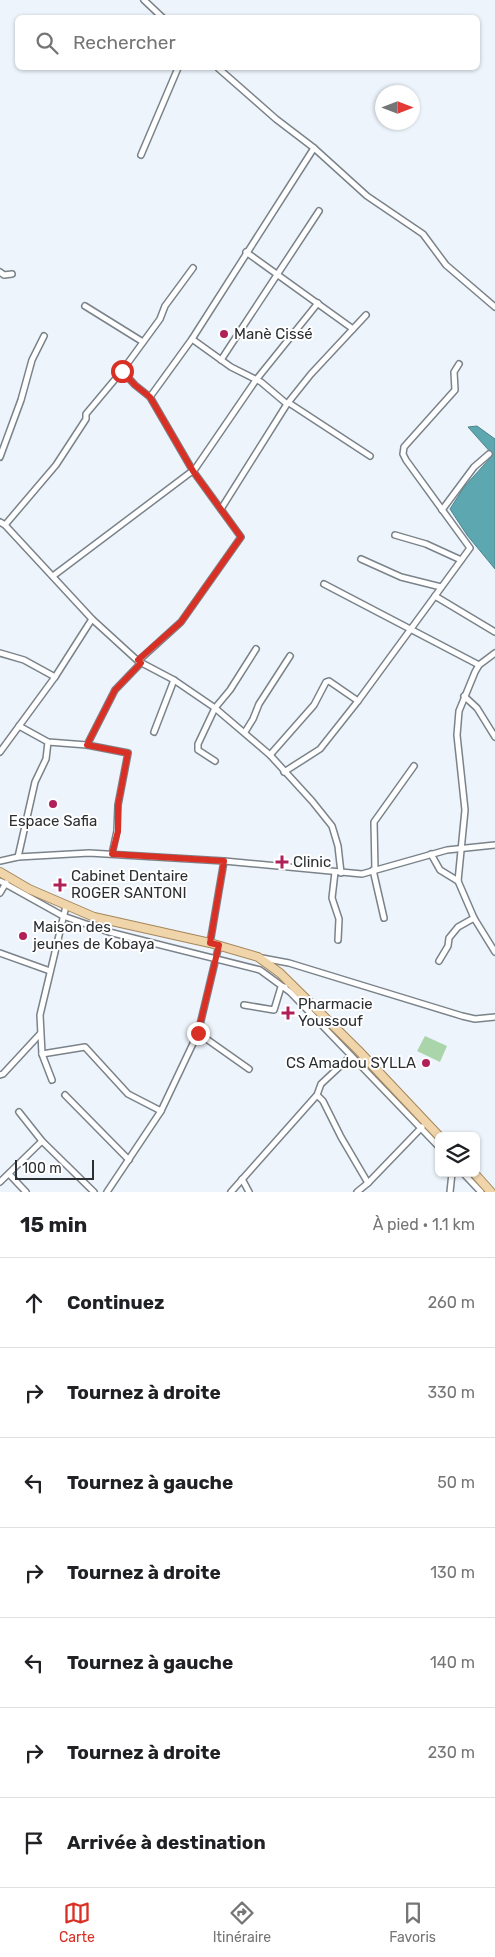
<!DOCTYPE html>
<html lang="fr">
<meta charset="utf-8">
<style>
:root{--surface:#fff;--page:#f6f6f6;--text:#202124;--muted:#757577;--line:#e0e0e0;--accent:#d93025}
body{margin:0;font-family:Rubik,sans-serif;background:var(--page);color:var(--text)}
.controls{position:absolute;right:15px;bottom:15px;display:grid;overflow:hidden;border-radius:8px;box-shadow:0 1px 4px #0004}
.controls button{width:45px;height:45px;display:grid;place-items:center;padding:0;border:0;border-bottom:1px solid var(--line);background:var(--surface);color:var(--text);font:25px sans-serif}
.compass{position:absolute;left:375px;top:85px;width:45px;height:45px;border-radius:50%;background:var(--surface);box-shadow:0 1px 4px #0004;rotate:90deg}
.scale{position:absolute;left:15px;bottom:12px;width:79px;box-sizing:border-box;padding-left:5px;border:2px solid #2c2f32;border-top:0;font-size:14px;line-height:18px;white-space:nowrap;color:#2c2f32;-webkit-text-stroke:4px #fff;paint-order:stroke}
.stop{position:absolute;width:15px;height:15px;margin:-11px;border:4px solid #d93025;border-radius:50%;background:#fff}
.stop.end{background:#d93025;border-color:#fff;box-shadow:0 1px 5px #0008}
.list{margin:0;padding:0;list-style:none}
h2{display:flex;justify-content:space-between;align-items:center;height:65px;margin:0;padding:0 20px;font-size:21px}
h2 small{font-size:16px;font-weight:400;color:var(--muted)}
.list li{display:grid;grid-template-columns:32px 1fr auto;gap:15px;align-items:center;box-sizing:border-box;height:90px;padding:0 20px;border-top:1px solid var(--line)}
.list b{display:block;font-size:19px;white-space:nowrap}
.list em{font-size:16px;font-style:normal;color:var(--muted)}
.icon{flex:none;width:28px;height:28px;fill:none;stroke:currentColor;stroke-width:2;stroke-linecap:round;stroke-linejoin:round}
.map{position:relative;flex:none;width:495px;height:1192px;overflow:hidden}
.search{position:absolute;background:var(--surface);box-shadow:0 1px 4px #0004;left:15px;right:15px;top:15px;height:55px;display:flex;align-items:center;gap:12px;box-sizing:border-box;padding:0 18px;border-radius:8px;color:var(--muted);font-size:19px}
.sheet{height:695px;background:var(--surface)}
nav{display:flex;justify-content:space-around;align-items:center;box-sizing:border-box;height:70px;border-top:1px solid var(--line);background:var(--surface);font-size:14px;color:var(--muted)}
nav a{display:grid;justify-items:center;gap:2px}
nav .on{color:var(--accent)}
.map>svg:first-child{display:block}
</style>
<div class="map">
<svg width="495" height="1192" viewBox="0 0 495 1192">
<rect width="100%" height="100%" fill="#edf4fc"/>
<polygon fill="#aad5aa" points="425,1036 447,1046 440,1062 417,1051"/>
<polygon fill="#5da8b0" stroke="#4e848a" points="477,426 495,439 495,569 467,535 450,509 464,487 493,455 468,427"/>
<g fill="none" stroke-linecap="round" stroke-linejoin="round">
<defs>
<g id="street">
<polyline points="144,0 163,18"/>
<polyline points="218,68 276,119 314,148 367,196 423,234 446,265 495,307"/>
<polyline points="141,155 178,68"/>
<polyline points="246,252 353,329"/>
<polyline points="0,272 4,275 12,274"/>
<polyline points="85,306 143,342"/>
<polyline points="192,339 314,148"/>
<polyline points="221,360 319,211"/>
<polyline points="459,364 454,372 455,390 404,447 403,454 406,460 470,548 435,596 495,632"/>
<polyline points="122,371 135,385 150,397 192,339 231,367 261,382 287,404 311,374 366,315"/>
<polyline points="289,403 370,456"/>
<polyline points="0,457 21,400 32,360 44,336"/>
<polyline points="221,509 287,404"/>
<polyline points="442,510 474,467 489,454"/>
<polyline points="0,522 5,525 92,619 138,661 174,680 215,708 270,755 312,801 332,826 338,846 341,873"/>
<polyline points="5,525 56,465 86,419 86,414 122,371 160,319 165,306 193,268"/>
<polyline points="395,535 426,544 461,560"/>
<polyline points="361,559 401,577 441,587"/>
<polyline points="53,576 195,469 256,380 318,303"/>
<polyline points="324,584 479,665"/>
<polyline points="0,653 24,660 55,677"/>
<polyline points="495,653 479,665 475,672 459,711 457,735 465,810 458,881 474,918 495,952"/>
<polyline points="138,661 181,622 241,537 193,471 150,397"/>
<polyline points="464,696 477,708 495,737"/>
<polyline points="19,726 48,742 87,745 128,753 118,805 117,831 112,854"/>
<polyline points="154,732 174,680"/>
<polyline points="245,732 253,719 259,704 290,656"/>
<polyline points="87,745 115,690 141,663"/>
<polyline points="0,752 55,677 92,619"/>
<polyline points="270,755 314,705 326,682 329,681 358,701"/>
<polyline points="215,761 198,750 198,744 215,708 230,690 256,649"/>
<polyline points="284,772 320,749 358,701 435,596"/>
<polyline points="431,854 440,870 458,881"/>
<polyline points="18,857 35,782 46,759 48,742"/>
<polyline points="0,861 18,857 89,853 224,861 362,874 447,850 495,845"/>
<polyline points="373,870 384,918"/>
<polyline points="375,870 374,822 414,766"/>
<polyline points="335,872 332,898 339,919 338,940"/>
<polyline points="0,881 63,916 109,932 260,970 290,992 439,1147"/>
<polyline points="0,893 6,883"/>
<polyline points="210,943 224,861"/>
<polyline points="0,953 50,971"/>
<polyline points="262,958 289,963 462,1016 475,1019 495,1017"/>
<polyline points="439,961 448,946 449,938 458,927 474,918"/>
<polyline points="244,1005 274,1010 281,987 285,987"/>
<polyline points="198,1033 249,1069"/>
<polyline points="42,1054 85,1047 128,1094 161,1111"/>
<polyline points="0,1075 3,1074 40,1034"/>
<polyline points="52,1080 42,1054 40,1015 66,906"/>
<polyline points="65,1095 129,1160"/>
<polyline points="317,1095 323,1101 341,1137 368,1183"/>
<polyline points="19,1112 42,1141 94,1192"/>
<polyline points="463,1173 481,1192"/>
<polyline points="9,1174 26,1192"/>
<polyline points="242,1179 249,1192"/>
<polyline points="0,1182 42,1141"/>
<polyline points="107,1192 161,1111 198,1033 219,945"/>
<polyline points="231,1192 317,1095 321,1084 351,1056"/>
<polyline points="357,1192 368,1183 422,1127"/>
<polyline points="450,1192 452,1173"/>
</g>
<g id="primary">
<polyline points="0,872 29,889 94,917 210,943 258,957 280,973 358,1050 439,1136"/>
<polyline points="474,1173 491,1192"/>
</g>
</defs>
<use href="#street" stroke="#7b838a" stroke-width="8"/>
<use href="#primary" stroke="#a5875c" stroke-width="10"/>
<use href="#street" stroke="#fff" stroke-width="5"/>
<use href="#primary" stroke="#f0d4aa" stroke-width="8"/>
</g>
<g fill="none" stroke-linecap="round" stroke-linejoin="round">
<polyline stroke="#d93025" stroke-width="6" points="122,371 135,385 150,397 193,471 241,537 181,622 138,660 141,663 115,690 87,745 128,753 118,805 118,831 112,854 224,861 210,943 219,945 198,1033"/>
</g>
<g fill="#af2158" stroke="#fff" stroke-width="2">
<circle cx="224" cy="334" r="5"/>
<circle cx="53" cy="804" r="5"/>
<path d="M279.5 854.5h5v5h5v5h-5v5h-5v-5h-5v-5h5z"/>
<path d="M57.5 877.5h5v5h5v5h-5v5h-5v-5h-5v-5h5z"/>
<circle cx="23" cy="936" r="5"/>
<path d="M285.5 1005.5h5v5h5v5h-5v5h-5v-5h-5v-5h5z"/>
<circle cx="426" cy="1063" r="5"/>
</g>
<g text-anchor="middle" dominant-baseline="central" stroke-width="4" stroke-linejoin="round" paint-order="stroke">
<g font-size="15" fill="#2c2f32" stroke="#fff" text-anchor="start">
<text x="234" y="334">Manè Cissé</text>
<text x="53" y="821" text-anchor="middle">Espace Safia</text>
<text x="293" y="862">Clinic</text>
<text x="71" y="876">Cabinet Dentaire<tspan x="71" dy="17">ROGER SANTONI</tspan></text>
<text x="33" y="927">Maison des<tspan x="33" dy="17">jeunes de Kobaya</tspan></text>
<text x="298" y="1004">Pharmacie<tspan x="298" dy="17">Youssouf</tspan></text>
<text x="416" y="1063" text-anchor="end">CS Amadou SYLLA</text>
</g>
</g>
</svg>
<div class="controls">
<button><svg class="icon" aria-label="layers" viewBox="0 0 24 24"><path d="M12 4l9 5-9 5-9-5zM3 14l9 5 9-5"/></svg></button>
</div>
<svg class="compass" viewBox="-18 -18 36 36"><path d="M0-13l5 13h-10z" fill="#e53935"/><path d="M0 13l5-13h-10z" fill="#757577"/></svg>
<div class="scale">100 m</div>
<div class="stop" style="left:122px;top:371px"></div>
<div class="stop end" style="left:198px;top:1033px"></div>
<div class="search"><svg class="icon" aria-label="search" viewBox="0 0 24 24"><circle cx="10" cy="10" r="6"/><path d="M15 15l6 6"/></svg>Rechercher</div>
</div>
<section class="sheet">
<h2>15 min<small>À pied · 1.1 km</small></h2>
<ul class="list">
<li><svg class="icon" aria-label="ahead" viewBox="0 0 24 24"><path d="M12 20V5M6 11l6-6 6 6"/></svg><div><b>Continuez</b></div><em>260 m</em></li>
<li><svg class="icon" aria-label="right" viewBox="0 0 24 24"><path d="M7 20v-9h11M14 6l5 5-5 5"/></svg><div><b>Tournez à droite</b></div><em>330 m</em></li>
<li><svg class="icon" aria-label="left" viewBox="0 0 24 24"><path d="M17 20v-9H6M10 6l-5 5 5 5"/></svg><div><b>Tournez à gauche</b></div><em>50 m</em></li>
<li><svg class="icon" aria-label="right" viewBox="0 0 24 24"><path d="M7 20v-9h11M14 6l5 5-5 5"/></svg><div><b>Tournez à droite</b></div><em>130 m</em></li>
<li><svg class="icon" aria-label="left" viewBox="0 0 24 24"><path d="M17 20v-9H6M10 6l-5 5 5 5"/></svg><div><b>Tournez à gauche</b></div><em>140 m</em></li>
<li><svg class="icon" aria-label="right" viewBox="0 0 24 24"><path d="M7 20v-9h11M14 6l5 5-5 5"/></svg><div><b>Tournez à droite</b></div><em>230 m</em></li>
<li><svg class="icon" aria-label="arrive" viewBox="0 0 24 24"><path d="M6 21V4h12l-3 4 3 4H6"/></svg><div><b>Arrivée à destination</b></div></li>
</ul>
</section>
<nav>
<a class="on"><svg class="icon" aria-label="map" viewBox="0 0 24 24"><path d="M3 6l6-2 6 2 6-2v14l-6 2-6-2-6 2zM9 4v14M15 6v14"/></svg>Carte</a>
<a><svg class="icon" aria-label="directions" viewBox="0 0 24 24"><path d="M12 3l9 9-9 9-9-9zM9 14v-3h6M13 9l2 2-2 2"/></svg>Itinéraire</a>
<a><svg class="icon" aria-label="saved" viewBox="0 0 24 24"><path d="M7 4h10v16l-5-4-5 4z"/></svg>Favoris</a>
</nav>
